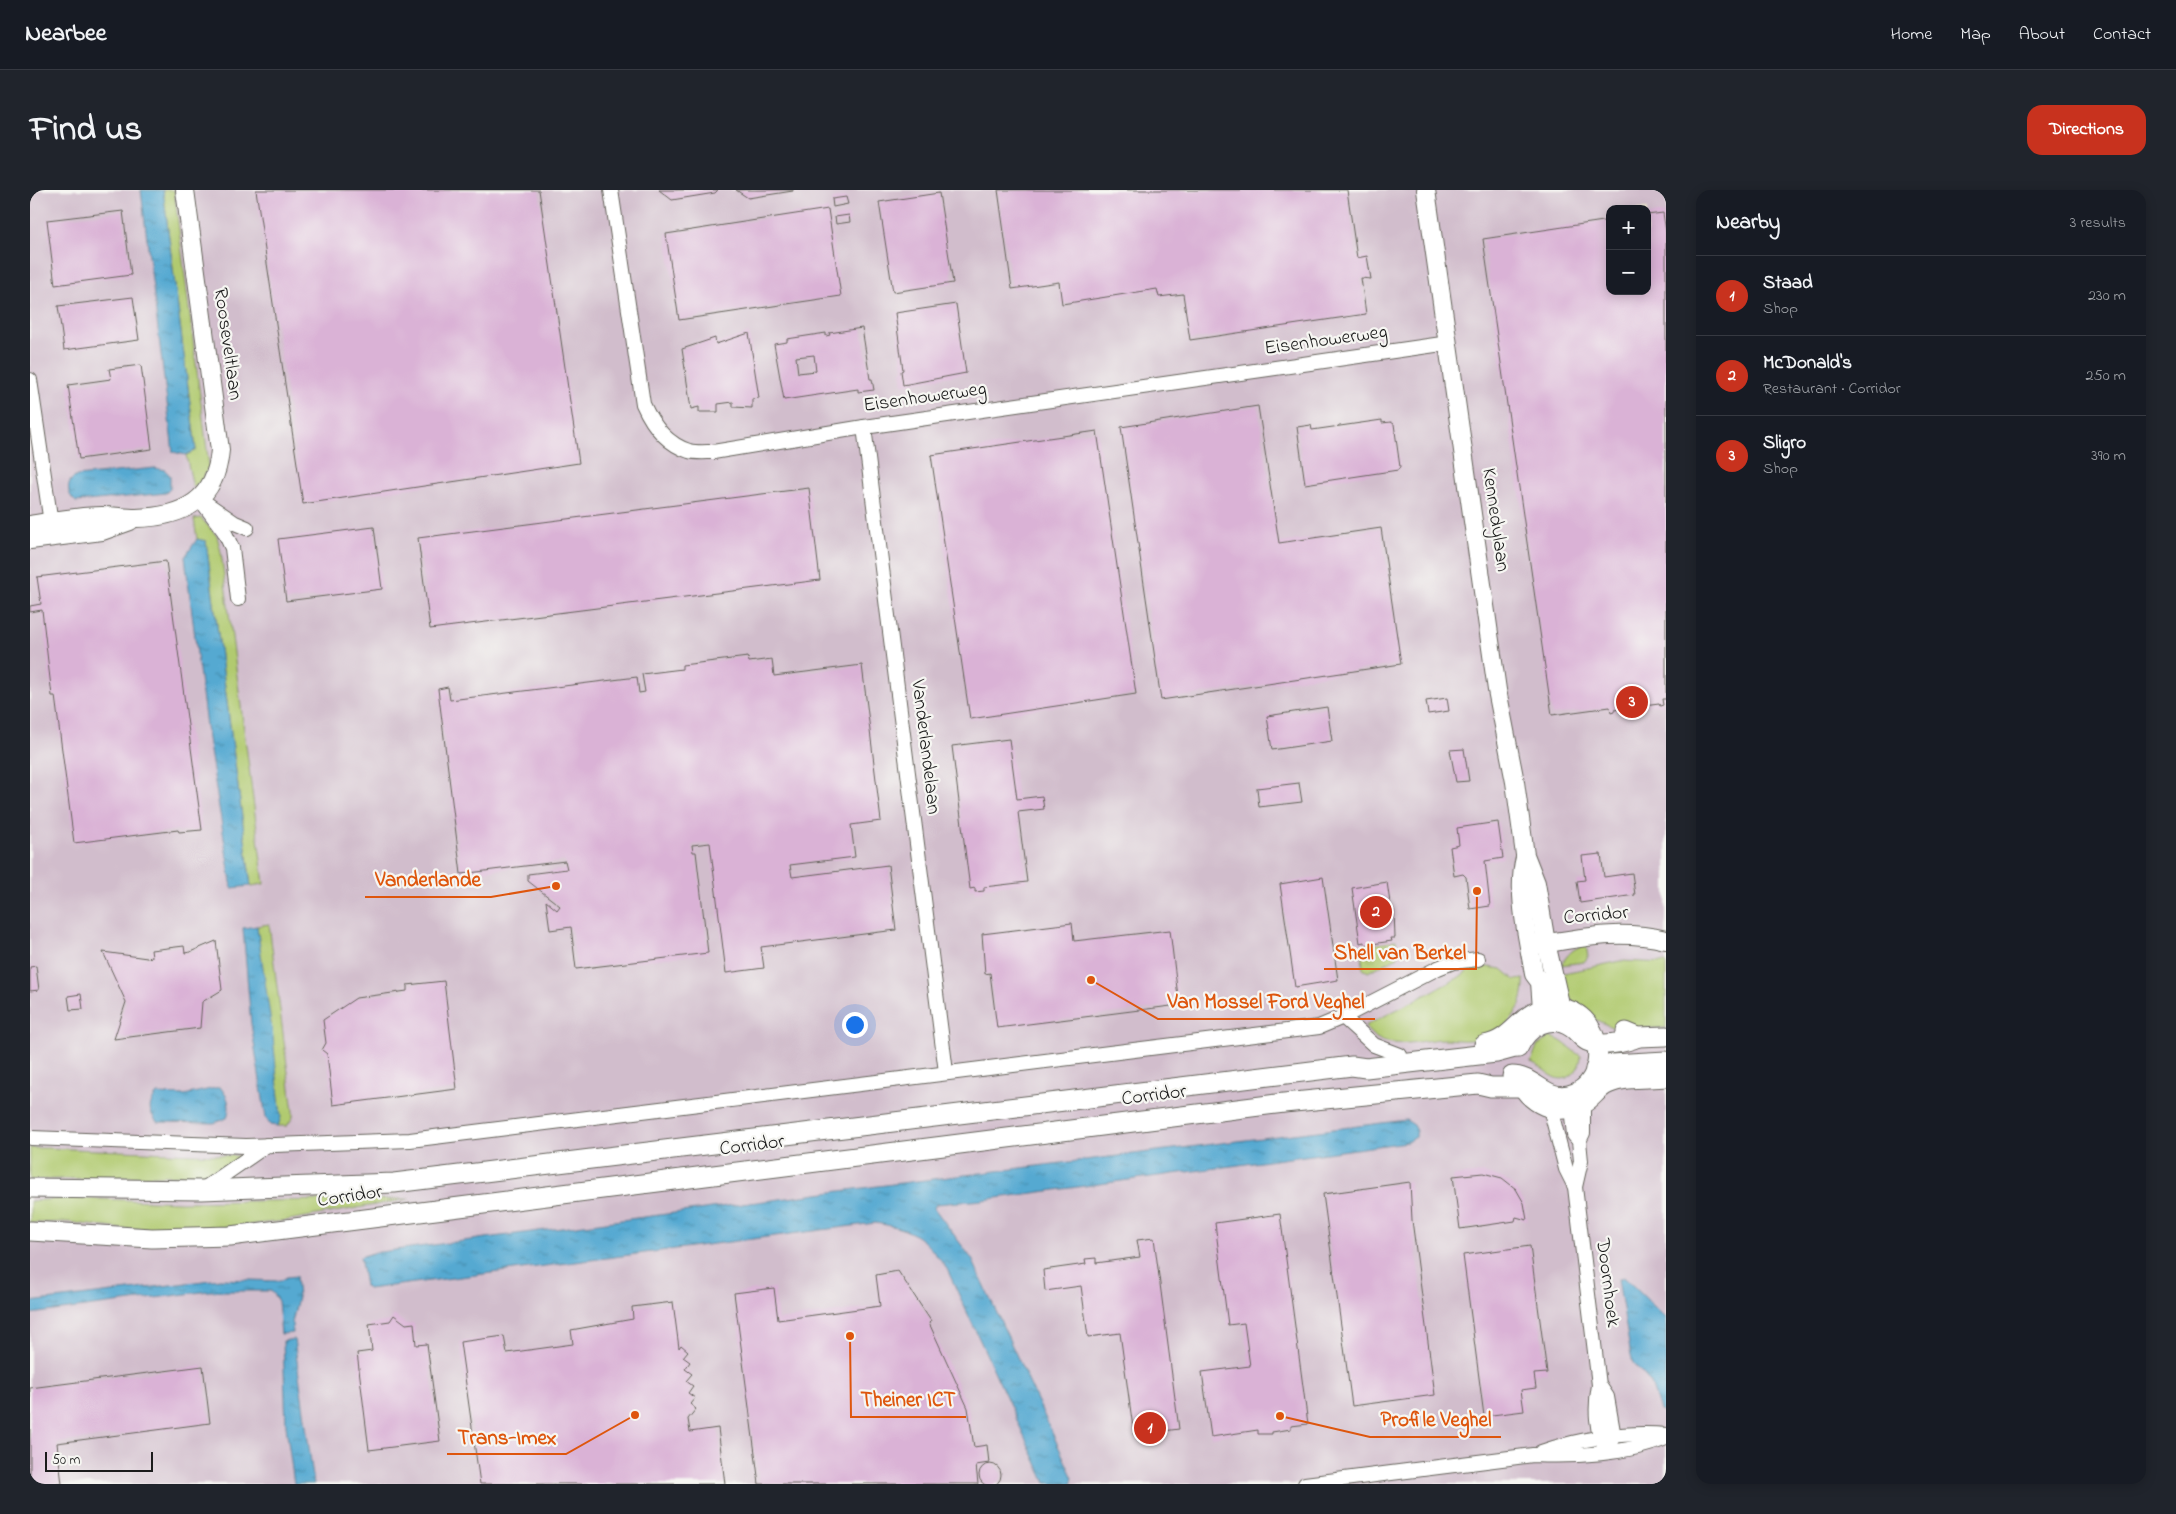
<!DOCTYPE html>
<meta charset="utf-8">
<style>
:root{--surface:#171b24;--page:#20242c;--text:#f1f3f6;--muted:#9ea1a6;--line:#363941;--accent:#c8321e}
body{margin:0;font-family:"Indie Flower",sans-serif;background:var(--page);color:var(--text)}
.controls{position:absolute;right:15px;top:15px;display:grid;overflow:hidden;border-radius:10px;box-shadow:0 2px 12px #0003}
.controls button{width:45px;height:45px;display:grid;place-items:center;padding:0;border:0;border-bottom:1px solid var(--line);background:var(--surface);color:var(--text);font:25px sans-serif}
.scale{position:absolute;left:15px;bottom:12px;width:108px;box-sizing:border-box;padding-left:5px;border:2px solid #1c1c1c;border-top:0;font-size:14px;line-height:18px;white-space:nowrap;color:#1c1c1c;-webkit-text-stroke:4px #f6f6f2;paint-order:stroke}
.you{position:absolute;left:824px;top:834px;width:18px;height:18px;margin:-12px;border:4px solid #fff;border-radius:50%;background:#1a73e8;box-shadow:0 0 0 8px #1a73e833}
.badge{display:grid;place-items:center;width:32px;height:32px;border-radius:50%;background:var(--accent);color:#fff;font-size:16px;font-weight:700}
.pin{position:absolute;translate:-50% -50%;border:2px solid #fff;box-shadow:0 1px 5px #0006}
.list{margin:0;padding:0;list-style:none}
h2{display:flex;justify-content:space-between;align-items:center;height:65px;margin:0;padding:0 20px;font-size:21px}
h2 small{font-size:16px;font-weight:400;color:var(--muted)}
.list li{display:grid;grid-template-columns:32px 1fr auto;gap:15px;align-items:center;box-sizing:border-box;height:80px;padding:0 20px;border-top:1px solid var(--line)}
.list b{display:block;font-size:19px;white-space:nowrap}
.list p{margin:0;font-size:16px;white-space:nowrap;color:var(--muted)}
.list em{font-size:16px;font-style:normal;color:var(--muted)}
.map{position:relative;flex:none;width:1636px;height:1294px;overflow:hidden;border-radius:15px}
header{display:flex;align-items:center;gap:30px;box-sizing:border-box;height:70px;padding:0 25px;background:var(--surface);border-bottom:1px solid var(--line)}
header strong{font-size:24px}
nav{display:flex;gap:28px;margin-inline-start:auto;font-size:18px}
.intro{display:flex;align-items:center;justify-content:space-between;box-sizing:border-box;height:120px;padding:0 30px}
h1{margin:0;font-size:35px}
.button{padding:12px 22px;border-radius:15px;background:var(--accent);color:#fff;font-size:18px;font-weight:700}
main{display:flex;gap:30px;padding:0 30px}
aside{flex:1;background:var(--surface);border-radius:15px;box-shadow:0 2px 12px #0003}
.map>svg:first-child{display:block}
</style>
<header>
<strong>Nearbee</strong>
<nav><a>Home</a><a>Map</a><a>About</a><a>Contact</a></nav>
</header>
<div class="intro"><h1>Find us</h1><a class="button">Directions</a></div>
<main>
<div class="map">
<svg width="1636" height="1294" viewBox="0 0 1636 1294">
<defs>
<pattern id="park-tufts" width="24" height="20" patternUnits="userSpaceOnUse" patternTransform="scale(1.25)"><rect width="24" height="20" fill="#b1ca70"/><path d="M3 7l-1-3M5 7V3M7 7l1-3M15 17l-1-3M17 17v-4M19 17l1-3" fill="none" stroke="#98ad60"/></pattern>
<pattern id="water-ripples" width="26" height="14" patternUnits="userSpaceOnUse" patternTransform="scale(1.25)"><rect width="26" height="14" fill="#54a9d1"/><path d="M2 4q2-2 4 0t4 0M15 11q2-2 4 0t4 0" fill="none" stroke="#4589a9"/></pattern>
</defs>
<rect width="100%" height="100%" fill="#f6f6f2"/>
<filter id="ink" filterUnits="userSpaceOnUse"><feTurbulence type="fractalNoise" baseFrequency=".02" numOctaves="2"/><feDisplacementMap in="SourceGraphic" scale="10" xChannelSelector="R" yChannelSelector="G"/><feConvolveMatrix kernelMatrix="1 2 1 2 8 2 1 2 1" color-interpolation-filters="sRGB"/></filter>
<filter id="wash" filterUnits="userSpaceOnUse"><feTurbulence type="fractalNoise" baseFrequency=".0096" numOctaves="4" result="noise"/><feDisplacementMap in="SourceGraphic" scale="20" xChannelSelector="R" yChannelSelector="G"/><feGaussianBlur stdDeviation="1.12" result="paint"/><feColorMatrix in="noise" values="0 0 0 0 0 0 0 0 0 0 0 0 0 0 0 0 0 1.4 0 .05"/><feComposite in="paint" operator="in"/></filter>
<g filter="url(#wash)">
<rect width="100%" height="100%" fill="#efe9d2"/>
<path fill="#d1bdcc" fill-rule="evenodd" d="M0,0H1636V1294H0ZM1580,19H1617V101H1580Z"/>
<g fill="#b1ca70" stroke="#667346">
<polygon points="133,0 144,0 179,276 171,291 163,297 156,265 166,260"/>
<polygon points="171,328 187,346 191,362 234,694 221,696 176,351 167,349 164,329"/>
<polygon points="239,734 263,922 263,927 257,936 248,936 251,927 227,736"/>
<path d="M1556,755L1558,767L1554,772L1531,775C1538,764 1542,758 1556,755Z"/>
<polygon points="1591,771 1636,773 1636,838 1584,838 1564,829 1547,816 1533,799 1529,784"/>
<path d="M1451,776L1472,779L1485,790L1494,789C1496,821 1473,849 1440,850C1431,851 1422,849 1413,849C1387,850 1351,864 1335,836L1428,788L1443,777Z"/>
<path d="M1520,847C1533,849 1540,860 1551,866C1551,872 1548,879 1543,884C1527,898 1516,878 1501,872L1507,856Z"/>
<polygon points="0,958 17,958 212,966 184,984 0,990"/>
<polygon points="42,1008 151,1012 379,1009 253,1031 197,1037 92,1039 38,1032 0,1033 0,1011"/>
</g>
<polygon fill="url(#park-tufts)" stroke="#667346" points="1366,750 1368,767 1338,782 1333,779 1331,757"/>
<g fill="url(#water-ripples)" stroke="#386276">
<polygon points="111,0 133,0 166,260 156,265 143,262"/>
<path d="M125,278L135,280L140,285V299L136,303L46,312C39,306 36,299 41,290L47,286Z"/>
<polygon points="167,349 176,351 221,696 202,698 176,536 155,367"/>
<polygon points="227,736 243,847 251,927 248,936 240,935 236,928 221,834 213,738"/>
<path d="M190,897C199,908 201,915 197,928L184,933L127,932C119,921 117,916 127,904L154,905Z"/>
<path d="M1376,930L1384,935L1387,941L1385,947L1377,952L952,1010L906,1014L904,1018L942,1069L1043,1288L1041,1294L1016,1293L917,1079C893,1047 885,1039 845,1033L338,1099L335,1096L330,1067L343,1063L863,994Z"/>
<polygon points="266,1086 268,1107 262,1133 263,1143 251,1144 248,1111 241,1101 179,1101 0,1124 0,1112 190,1089 250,1091 257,1087"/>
<polygon points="1594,1087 1636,1128 1636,1223 1630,1221 1621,1193 1603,1173 1601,1166 1588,1089"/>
<polygon points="264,1149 284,1294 264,1294 256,1236 253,1151"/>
</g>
<g id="blocks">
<g fill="#dab2d6" fill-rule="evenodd">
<polygon points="226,0 509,0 549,273 273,314"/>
<polygon points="629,0 688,0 685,3 642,10"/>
<polygon points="706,0 763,0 763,1 718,8"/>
<polygon points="968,0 1317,0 1327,68 1337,66 1341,89 1331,88 1336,124 1160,150 1153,104 1129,107 1127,99 1032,114 1029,92 982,99"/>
<polygon points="909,3 923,93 863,102 849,12"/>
<polygon points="816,7 818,14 803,17 802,9"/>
<polygon points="798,19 811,106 649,130 636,44"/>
<polygon points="93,21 101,85 25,95 17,30"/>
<polygon points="1633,23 1636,42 1636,509 1632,509 1633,515 1630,516 1629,514 1584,520 1584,522 1581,523 1580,517 1522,525 1453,49 1580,30 1580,101 1617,101 1617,25"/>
<polygon points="819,25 820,32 806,34 805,27"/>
<polygon points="103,107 109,150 34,160 28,116"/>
<polygon points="926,114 936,183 873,195 871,181 873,180 865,123"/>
<path d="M832,138L840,189H842L844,200L828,202V199L754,210L744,154L757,152V149L796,143V146L800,145L799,143ZM784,165L786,181L768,183L766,167Z"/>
<polygon points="719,143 729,208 722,209 722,218 703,217 703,212 688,214 688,222 669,222 669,217 661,219 652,159 685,148 686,154"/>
<polygon points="111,175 122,259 49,269 38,195 81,189 79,179"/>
<polygon points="1228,216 1249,353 1351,338 1371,474 1131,510 1091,237"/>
<polygon points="1352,230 1352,233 1361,232 1364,234 1370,277 1368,280 1275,294 1267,237 1281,235 1282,240"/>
<polygon points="1067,241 1106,504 940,529 901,265"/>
<polygon points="779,298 790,390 400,439 388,348"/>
<polygon points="344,337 352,399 256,411 248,349"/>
<polygon points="136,371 172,640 149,642 148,640 44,653 25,506 22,506 12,420 0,422 0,416 11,414 7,387"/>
<polygon points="718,467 719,472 742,469 744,486 832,475 851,631 821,635 825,667 760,675 762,687 858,675 866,740 731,757 734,778 696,783 680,653 662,655 663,662 666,662 678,763 546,779 541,737 520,740 516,711 527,720 530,716 498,691 498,684 537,679 535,671 431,684 408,499 418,497 420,510 607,487 609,503 615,502 612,484 652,479 652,475"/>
<polygon points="1417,508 1419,521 1398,524 1396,511"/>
<polygon points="1297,517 1302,551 1242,560 1237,526"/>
<polygon points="979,549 987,609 1012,606 1014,619 988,622 997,692 954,697 954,701 945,702 945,698 940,699 922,556"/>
<polygon points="1434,559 1439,591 1426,592 1420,560"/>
<polygon points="1269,593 1272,612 1229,617 1227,598"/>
<polygon points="1468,632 1473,668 1455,671 1460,716 1440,719 1436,687 1433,684 1424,686 1420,657 1429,655 1427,638"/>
<polygon points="1571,664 1574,687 1602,683 1605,705 1550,713 1547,691 1555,690 1552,666"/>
<polygon points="1293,687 1308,790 1265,797 1250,694"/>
<polygon points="1357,692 1361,720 1364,720 1365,748 1361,748 1362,751 1335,755 1334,752 1330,753 1322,698"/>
<polygon points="1042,733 1044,751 1140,740 1149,815 967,838 960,783 955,784 952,744"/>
<polygon points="186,751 192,800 172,812 170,838 84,849 96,812 73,762 117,768 122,767 121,760 154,756 155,763 160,762"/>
<polygon points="6,776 9,800 0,801 0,777"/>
<polygon points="414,791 427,899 303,915 297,864 292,860 296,853 293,830 326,808 377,801 377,795"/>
<polygon points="51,804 53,819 40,820 38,806"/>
<polygon points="1453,983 1472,988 1486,999 1494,1013 1497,1030 1486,1027 1485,1031 1430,1039 1423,986"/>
<polygon points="1380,992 1382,1030 1405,1205 1322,1216 1293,1004"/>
<polygon points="1250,1024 1278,1234 1261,1236 1261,1239 1242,1242 1242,1244 1228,1244 1228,1240 1181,1247 1172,1182 1220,1176 1214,1133 1198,1135 1185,1033"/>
<polygon points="1124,1048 1149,1239 1104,1245 1090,1143 1058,1147 1051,1096 1015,1101 1013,1080 1056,1074 1055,1069 1066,1068 1066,1073 1110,1067 1107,1050"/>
<polygon points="1500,1056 1517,1183 1504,1184 1506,1198 1491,1200 1494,1221 1454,1226 1433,1065"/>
<polygon points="868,1081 901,1131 899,1133 938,1218 944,1257 957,1255 959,1273 946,1275 948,1294 729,1294 704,1103 744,1098 748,1130 850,1116 846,1085"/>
<polygon points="643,1112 649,1158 651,1155 658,1161 653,1167 660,1172 655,1179 662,1184 656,1191 663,1196 658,1203 665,1208 660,1214 666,1219 658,1229 660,1242 688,1238 695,1294 450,1294 430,1152 474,1146 477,1163 543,1154 541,1140 603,1129 602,1117"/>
<polygon points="364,1125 376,1134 384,1133 386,1155 397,1154 410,1251 339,1260 327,1163 342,1161 339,1134 360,1131"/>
<polygon points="173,1176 180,1233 27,1253 32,1294 0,1294 0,1198"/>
<circle cx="960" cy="1285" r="11"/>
</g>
</g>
</g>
<g filter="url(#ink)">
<use href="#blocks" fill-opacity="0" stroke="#66645c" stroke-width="1"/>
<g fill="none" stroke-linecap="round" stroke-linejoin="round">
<defs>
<g id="minor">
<path d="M581,0L613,214C622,234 637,254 659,261C666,263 676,262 683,262L834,237L1419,153"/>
<polyline points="0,190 22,340"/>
<polyline points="834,237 916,882"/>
<polyline points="170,309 194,341 202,358 208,409"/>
<polyline points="173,311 205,333 217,338"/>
<polyline points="1313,827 1344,855 1370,865"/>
<polyline points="1541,917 1544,945 1549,951 1551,971 1545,997"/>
<path d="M1520,918L1536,979L1545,997L1569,1195C1565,1216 1565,1243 1577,1261L1584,1247L1577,1207L1569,1195"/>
<polyline points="1,948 216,956 380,950 1289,837 1313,827 1408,778 1423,772 1448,769"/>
<polyline points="1549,951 1553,943 1553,914"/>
<polyline points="172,1000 237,955"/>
<path d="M1511,1262C1549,1249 1596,1241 1636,1245"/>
<path d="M1275,1294L1503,1265C1544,1267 1598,1264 1636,1248"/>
</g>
<g id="tertiary">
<polyline points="1396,0 1467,500 1485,592 1495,665 1506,693 1516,753 1531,818"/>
<path d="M0,335C23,331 48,326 72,326C83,326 95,328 106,328C154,327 186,310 190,260L155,0"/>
<polyline points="0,350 72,341 100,331"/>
<path d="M1495,668C1486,702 1498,749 1504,784L1510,792L1512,819"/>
<path d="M1505,755C1552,748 1588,739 1636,750"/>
</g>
<g id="secondary">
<polyline points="1596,842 1608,847 1636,846"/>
<path d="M1454,855C1486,850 1490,819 1522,818C1576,815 1583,897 1538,905C1515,910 1504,886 1482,886"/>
<path d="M1488,858C1498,836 1521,823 1542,838C1548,842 1551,848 1557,851C1571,857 1595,853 1608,847"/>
<polyline points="1565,879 1582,874 1636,871"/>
<path d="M1488,887C1497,914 1528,928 1554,913C1563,908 1568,898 1578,894C1595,886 1618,889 1636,887"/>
<polyline points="0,998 172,1000 364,993 1322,876 1336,878 1466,863 1488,857"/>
<polyline points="0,1041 122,1048 200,1046 1254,913 1448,894 1461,897 1491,897"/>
</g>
</defs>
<use href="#minor" stroke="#66645c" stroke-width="16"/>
<use href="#tertiary" stroke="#66645c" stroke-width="20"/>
<use href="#secondary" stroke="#66645c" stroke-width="21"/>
<use href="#minor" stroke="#fff" stroke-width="14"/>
<use href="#tertiary" stroke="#fff" stroke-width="18"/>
<use href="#secondary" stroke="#fff" stroke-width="19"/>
</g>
</g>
<g text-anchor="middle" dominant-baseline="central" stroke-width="4.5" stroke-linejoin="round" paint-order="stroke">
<g font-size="20" fill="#1c1c1c" stroke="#f6f6f2">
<text transform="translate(1296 151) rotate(-8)">Eisenhowerweg</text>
<text transform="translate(197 154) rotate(82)">Rooseveltlaan</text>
<text transform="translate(895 208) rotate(-8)">Eisenhowerweg</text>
<text transform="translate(1465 330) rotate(82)">Kennedylaan</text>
<text transform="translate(895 557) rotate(83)">Vanderlandelaan</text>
<text transform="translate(1566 726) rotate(-5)">Corridor</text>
<text transform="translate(1124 906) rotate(-7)">Corridor</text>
<text transform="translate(722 956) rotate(-7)">Corridor</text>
<text transform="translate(320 1007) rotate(-8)">Corridor</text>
<text transform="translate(1577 1093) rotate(83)">Doornhoek</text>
</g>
</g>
<path fill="none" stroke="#de560d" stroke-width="2" d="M526 696L461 707H335M1447 701L1446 779H1294M1061 790L1128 829H1345M820 1146L821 1227H936M1250 1226L1340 1247H1471M605 1225L536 1264H417"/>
<g fill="#de560d" stroke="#f6f6f2" stroke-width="2">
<circle cx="526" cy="696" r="5"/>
<circle cx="1447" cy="701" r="5"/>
<circle cx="1061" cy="790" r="5"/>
<circle cx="820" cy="1146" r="5"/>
<circle cx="1250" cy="1226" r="5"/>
<circle cx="605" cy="1225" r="5"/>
</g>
<g font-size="21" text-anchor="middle" font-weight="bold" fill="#de560d" stroke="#f6f6f2" stroke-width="4.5" stroke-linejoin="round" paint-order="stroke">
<text x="398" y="696">Vanderlande</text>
<text x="1370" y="769">Shell van Berkel</text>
<text x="1236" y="818">Van Mossel Ford Veghel</text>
<text x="878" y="1216">Theiner ICT</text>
<text x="1406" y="1236">Profile Veghel</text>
<text x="477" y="1254">Trans-Imex</text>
</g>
</svg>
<div class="controls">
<button>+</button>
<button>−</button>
</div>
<div class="scale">50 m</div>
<div class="you"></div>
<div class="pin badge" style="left:1120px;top:1238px">1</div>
<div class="pin badge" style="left:1346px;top:722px">2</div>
<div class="pin badge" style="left:1602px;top:512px">3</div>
</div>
<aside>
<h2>Nearby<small>3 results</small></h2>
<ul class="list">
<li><span class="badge">1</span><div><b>Staad</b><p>Shop</p></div><em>230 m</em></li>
<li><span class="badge">2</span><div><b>McDonald's</b><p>Restaurant · Corridor</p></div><em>250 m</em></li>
<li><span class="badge">3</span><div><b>Sligro</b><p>Shop</p></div><em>390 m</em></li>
</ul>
</aside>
</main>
